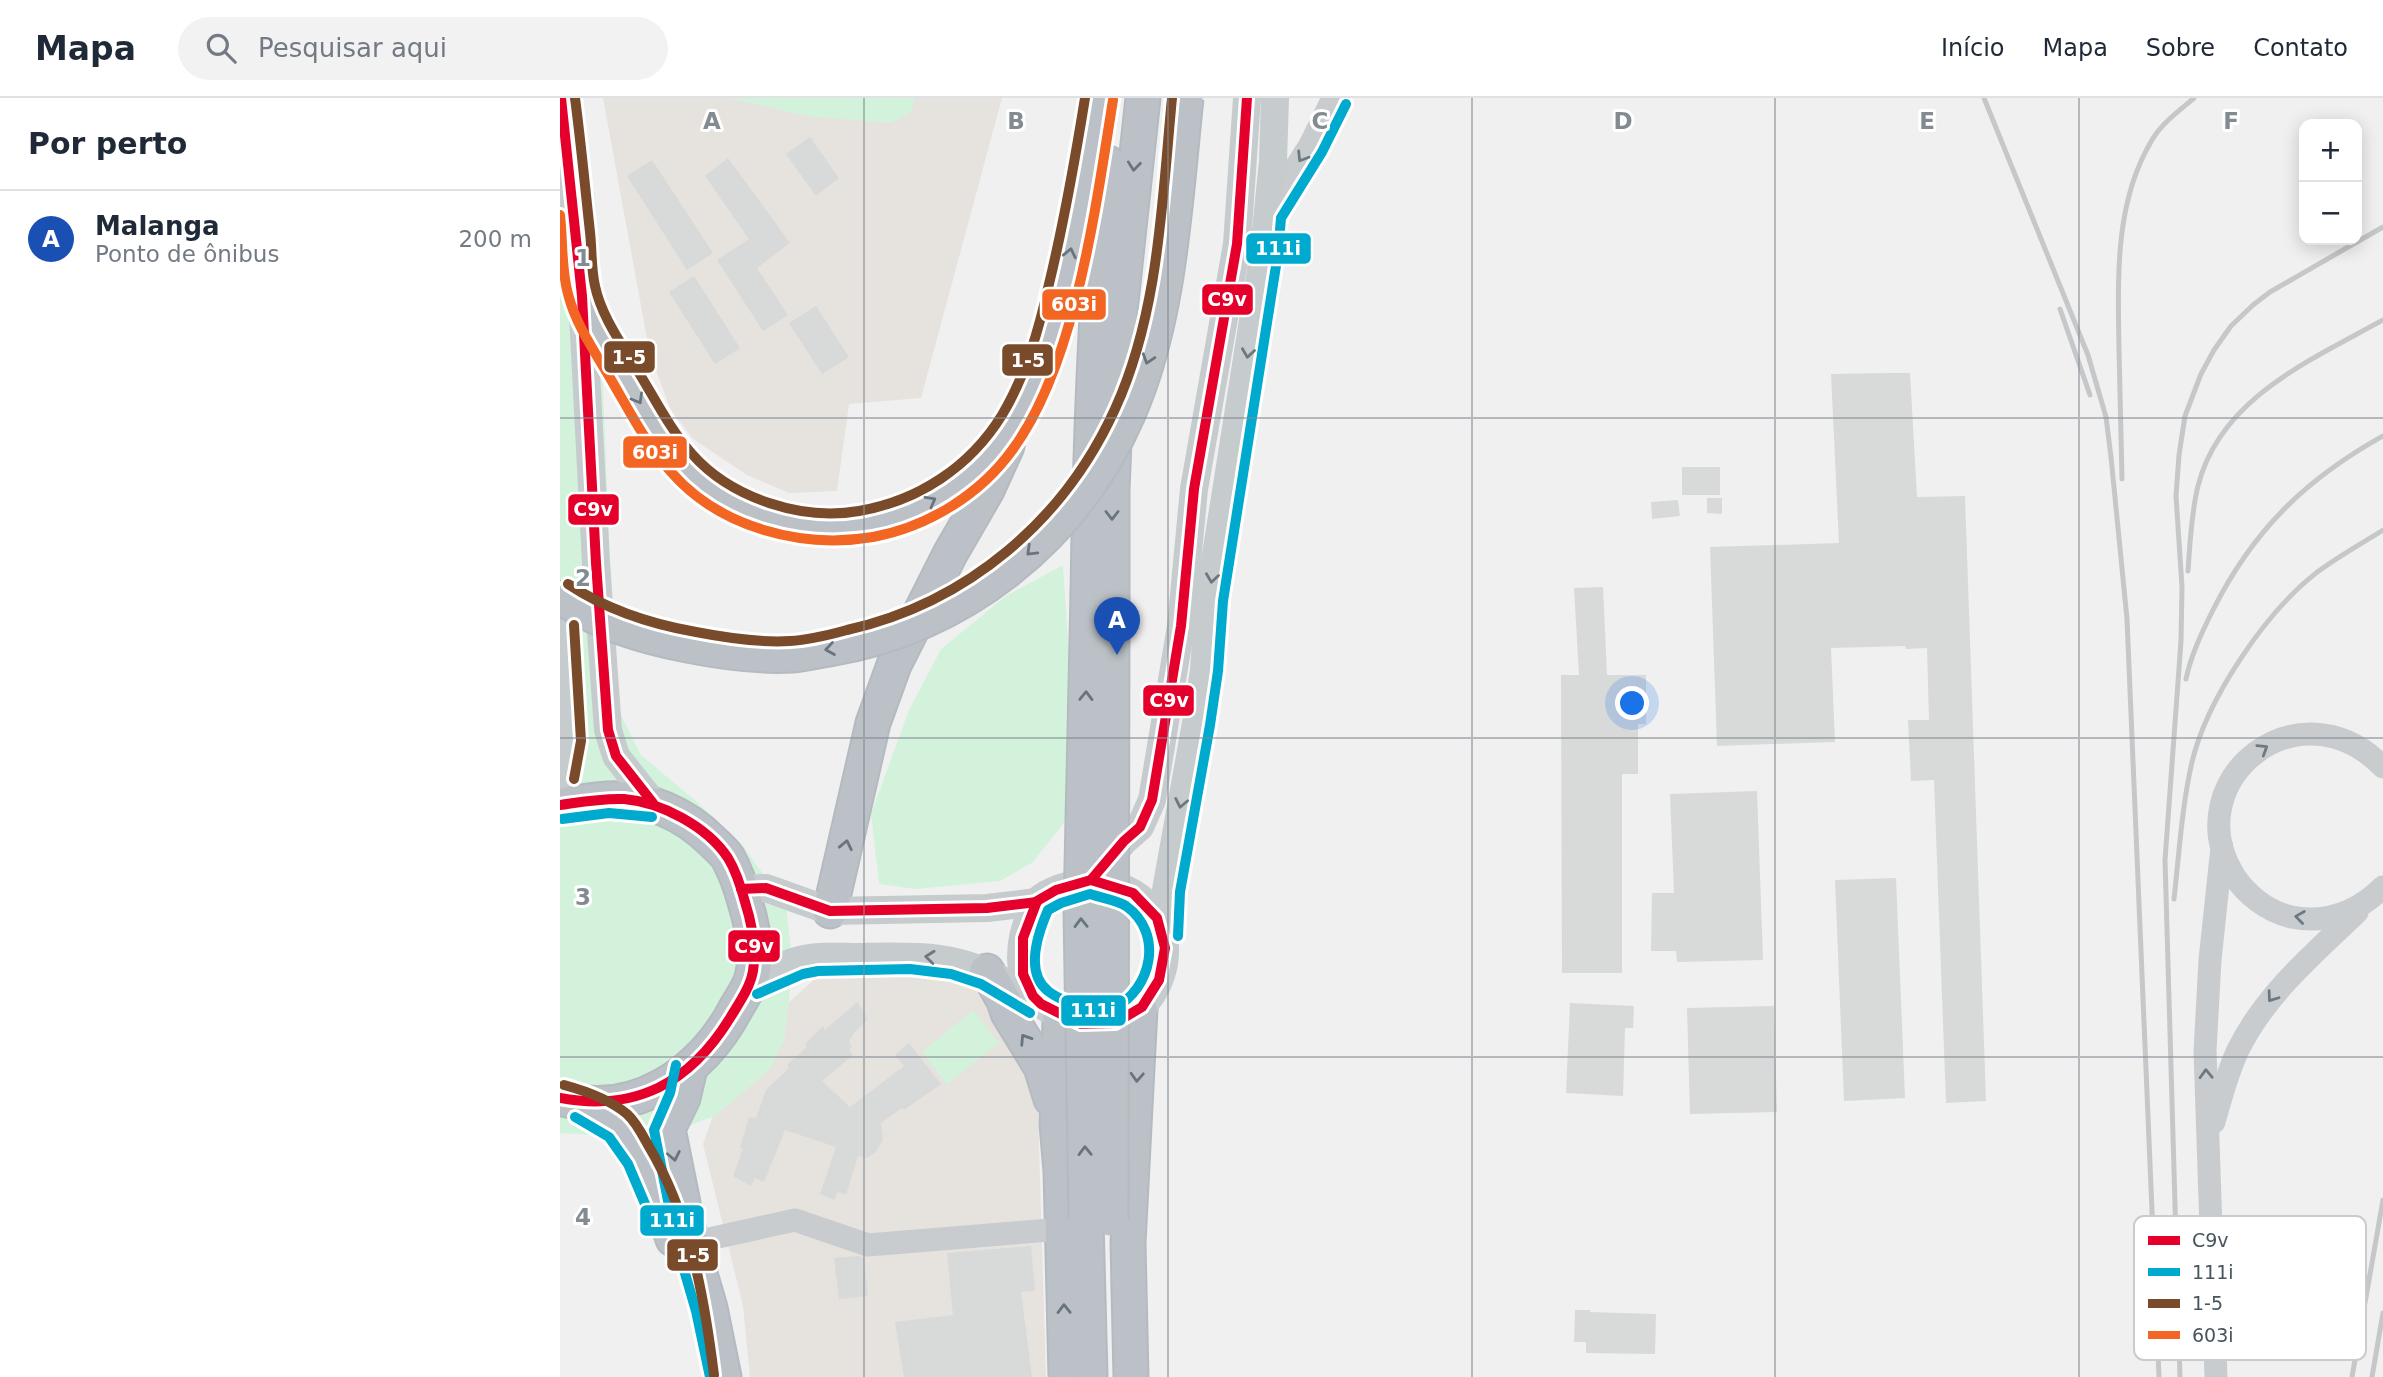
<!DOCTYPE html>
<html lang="pt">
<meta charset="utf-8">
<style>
:root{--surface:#fff;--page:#f2f2f3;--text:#1f2937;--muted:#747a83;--line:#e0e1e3;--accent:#0f766e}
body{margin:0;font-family:"DejaVu Sans",sans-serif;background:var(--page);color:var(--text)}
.controls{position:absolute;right:21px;top:21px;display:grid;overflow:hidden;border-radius:14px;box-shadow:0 4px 18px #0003}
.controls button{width:63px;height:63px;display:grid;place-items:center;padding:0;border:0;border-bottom:2px solid var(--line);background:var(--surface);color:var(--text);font:35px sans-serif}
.you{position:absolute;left:1073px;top:606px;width:24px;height:24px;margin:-18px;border:5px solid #fff;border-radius:50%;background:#1a73e8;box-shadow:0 0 0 10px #1a73e833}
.badge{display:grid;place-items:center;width:46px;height:46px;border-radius:50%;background:var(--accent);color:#fff;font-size:23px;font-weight:700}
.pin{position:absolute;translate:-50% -58px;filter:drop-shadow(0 2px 4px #0008)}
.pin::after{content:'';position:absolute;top:37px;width:24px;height:21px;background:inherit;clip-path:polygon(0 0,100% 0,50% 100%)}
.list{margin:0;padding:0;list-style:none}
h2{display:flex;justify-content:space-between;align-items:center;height:91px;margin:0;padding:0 28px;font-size:30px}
h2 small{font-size:23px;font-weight:400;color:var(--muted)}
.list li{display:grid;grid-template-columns:46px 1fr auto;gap:21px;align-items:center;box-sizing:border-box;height:98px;padding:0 28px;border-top:2px solid var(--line)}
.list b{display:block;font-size:26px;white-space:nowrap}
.list p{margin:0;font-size:23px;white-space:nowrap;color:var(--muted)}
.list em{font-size:23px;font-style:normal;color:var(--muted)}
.icon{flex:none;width:38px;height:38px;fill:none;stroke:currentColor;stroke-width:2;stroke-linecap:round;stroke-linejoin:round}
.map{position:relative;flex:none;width:1823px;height:1279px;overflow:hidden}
header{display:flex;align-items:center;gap:42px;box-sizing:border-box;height:98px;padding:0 35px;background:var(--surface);border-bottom:2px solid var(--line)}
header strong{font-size:33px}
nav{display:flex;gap:38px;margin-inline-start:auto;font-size:24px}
.search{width:490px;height:63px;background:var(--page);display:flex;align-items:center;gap:18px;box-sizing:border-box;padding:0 24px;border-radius:38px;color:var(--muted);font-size:26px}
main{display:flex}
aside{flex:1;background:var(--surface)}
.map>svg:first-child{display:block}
</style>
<header>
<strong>Mapa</strong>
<div class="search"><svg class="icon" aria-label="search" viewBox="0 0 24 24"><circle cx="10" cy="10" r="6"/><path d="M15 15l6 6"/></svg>Pesquisar aqui</div>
<nav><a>Início</a><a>Mapa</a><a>Sobre</a><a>Contato</a></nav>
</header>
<main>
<aside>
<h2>Por perto<small></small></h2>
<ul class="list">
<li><span class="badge" style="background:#1a4fb4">A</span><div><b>Malanga</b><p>Ponto de ônibus</p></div><em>200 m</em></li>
</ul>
</aside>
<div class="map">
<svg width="1823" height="1279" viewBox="0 0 1823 1279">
<rect width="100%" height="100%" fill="#f1f0f0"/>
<g fill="#e6e3de">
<polygon points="43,0 442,0 361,300 289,306 277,393 229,395 187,377 133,341 111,312 90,257"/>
<polygon points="267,870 360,870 412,888 444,924 462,959 478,1014 486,1279 190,1279 183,1208 143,1046 176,952"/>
</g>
<g fill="#d3f2dc">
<polygon points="169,0 356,0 350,15 330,25 248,18"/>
<polygon points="0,93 35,94 56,607 81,657 137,704 183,748 226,808 233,868 224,943 209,972 155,1018 104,1037 44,1038 0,1035"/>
<polygon points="503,467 516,667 506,722 473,764 440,783 356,791 319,786 311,716 349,612 381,551 446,498"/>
<polygon points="413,912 439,945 387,986 362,954"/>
</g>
<g fill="#d8d9d9">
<polygon points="250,39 279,80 256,98 226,56"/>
<polygon points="168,60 230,145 197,170 228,217 203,233 157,162 189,141 145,78"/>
<polygon points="92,62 153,155 127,172 67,78"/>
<polygon points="134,178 180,250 155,266 109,194"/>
<polygon points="256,208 289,259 262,276 229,225"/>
<polygon points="1327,275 1350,275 1357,399 1405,398 1426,1003 1386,1005 1374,682 1351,683 1348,622 1369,622 1367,550 1346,551 1345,548 1271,550 1275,644 1157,648 1150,449 1279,445 1271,276"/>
<rect x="1122" y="369" width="38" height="28"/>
<polygon points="1147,400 1162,400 1162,416 1147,415"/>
<polygon points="1118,402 1120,418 1092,421 1091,404"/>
<polygon points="1043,489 1047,577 1086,577 1086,626 1078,626 1078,676 1062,676 1062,875 1002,875 1001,577 1019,577 1014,490"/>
<polygon points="1197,693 1203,862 1117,864 1116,853 1091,853 1092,795 1114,795 1110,696"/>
<polygon points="1336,780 1345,1000 1284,1003 1275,782"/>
<polygon points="297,904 308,921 294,935 289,944 292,949 289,952 293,957 262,983 290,1009 344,968 335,957 349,945 381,986 344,1012 342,1010 321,1025 323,1041 316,1054 306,1060 298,1058 286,1097 278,1094 274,1102 260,1096 276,1049 225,1032 204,1084 195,1080 191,1088 173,1078 183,1051 180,1050 189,1019 196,1020 206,992 229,970 227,967 247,949 245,946 263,928 265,932"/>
<polygon points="1010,905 1074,908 1073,930 1065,930 1063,998 1006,995"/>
<polygon points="1214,908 1217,1014 1130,1016 1127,910"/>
<polygon points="471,1148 475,1193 461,1194 472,1279 344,1279 335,1224 393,1217 387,1155"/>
<polygon points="298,1158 304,1160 308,1198 279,1201 274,1160"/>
<polygon points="1015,1212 1030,1212 1030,1214 1096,1216 1095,1256 1026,1255 1026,1244 1014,1244"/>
</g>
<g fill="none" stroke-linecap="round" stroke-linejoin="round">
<defs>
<g id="highway">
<path d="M22,198C52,255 87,333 133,378C146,390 165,400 182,408C266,447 354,432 419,366C427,359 435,351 441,343C481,291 497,218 510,156C522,104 531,52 539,0"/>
<path d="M528,496C530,352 535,209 548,65"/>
<polyline points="552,497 552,392 559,222 583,0"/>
<path d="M0,707C16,705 32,702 48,701C88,699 125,716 153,744C158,749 164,754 168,760C175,773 181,789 185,804C193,829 199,858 191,883C187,893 180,903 175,912C142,975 73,1022 0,1000"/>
<polyline points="270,813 313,625 334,567 390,456 427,392 447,348"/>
<polyline points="427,873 444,903 448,915 481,969 491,1001"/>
<polyline points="500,920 497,1027 501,1073 506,1279"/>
<polyline points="130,970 123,1000 108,1031 131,1145 150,1210 164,1279"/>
<path d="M22,1007C33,1013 50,1019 60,1028C83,1051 102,1110 113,1141"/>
<polyline points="526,1121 530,1279"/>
<polyline points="571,1279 568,1145 580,911"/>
</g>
</defs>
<use href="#highway" stroke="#b4bbc0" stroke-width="37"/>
<g stroke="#c9cccf" stroke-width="23">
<polyline points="708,113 750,47 773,0"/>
<path d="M1823,669C1739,583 1617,682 1673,776C1686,797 1707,813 1731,819C1767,826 1798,814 1823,789"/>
<path d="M1654,1024C1661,1000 1667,975 1678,952C1706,895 1753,857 1797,814"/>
<polyline points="131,1145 235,1122 308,1147 502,1131"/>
<polyline points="1656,1279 1645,953 1650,862 1662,749"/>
</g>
<g stroke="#c6cbcd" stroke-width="28">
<polyline points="1,0 22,198 36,465 48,632 56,658 93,705"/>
<polyline points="0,528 7,643 0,678"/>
<polyline points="544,766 564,743 580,729 592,702 621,528 634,391 677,146 687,0"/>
<path d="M531,782C669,796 592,993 481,906C455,886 458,844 470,818C472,814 474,807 477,803C491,790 514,786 531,782Z"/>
<polyline points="181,791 206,790 270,813 427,810 477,804"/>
<polyline points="604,837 606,792 636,625 644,572 649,501 704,153 713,63 715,0"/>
<path d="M191,883C206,876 223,866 240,862C259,857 280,859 299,859C353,858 397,855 445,884"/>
</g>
<use href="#highway" stroke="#bbc1c6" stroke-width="33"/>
<g stroke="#c5c7c9" stroke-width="5">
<polyline points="1424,0 1528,257 1546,319 1551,359 1567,521 1599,1279"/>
<polyline points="1500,211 1530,297"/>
<path d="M1562,381C1561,338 1560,295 1559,252C1558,181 1554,105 1592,42C1602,25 1619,13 1634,0"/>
<path d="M1628,473C1630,446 1631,416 1638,388C1660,300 1751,262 1823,222"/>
<path d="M1626,581C1631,557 1642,534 1653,512C1693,432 1746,381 1823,338"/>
<path d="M1614,801C1619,757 1622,707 1632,664C1647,601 1705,515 1756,475C1777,459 1801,446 1823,432"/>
<polyline points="1620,1279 1605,762 1621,543 1622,489 1616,398 1619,357 1625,318 1641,276 1654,252 1671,228 1693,207 1710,194 1823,129"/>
<polyline points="1792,1279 1823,1102"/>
<polyline points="1812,1279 1823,1215"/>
</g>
<defs>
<g id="highway-bridge">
<path d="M0,498C37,525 83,538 127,547C162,554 196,559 232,557C244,556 257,553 269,551C402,529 514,440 568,316C610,221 615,103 626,0"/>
<polyline points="526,1121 521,813 528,496"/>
<polyline points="551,1121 552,497"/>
</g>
</defs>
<use href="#highway-bridge" stroke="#b4bbc0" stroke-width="37" stroke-linecap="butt"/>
<use href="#highway-bridge" stroke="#bbc1c6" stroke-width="33"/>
<defs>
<g id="bus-1">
<polyline points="1,0 22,198 36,465 48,632 56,658 93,705"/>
<path d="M0,707C21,704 42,700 64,701C100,704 147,728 168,760C176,773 181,789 185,804C192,826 197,849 193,873C190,890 179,905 170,920C130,985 76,1014 0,1000"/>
<polyline points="531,782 564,743 580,729 592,702 621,528 634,391 677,146 687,0"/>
<polygon points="531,782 573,795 597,820 605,850 599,882 582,909 555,925 521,926 481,906 473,898 463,876 463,840 477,803 496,792"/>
<polyline points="181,791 206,790 270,813 427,810 477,804"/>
</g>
<g id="bus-2">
<polyline points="2,721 49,715 92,719"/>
<path d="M530,796C541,800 557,802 566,808C604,835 592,891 554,910C541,916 524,912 512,906C504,902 495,899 488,893C464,874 478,835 488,812L501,805Z"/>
<polyline points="618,838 620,794 650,627 658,573 663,503 718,155 721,120 762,54 786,6"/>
<polyline points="197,896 243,876 258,873 350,871 391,876 421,886 470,915"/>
<polyline points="116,967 110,995 94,1032 117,1148 136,1213 150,1279"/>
<polyline points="15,1019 49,1039 68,1066 91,1120"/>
</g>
<g id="bus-3">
<path d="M15,0C21,45 25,89 30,134C32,152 31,171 35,188C41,217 61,245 76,270C94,299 109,330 132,356C171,400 241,423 299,413C358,403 410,369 442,317C466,277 479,231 489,186C504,124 515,62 525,0"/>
<path d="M8,486C47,512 90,526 136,534C167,540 199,545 230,543C250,542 269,537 287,532C407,505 504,423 555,311C599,215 602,103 612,0"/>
<polyline points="14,681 21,643 14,527"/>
<path d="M4,987C26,993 49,1001 67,1016C76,1024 82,1036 88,1047C130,1117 144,1197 154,1277"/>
</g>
<path id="bus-4" d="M0,117C3,143 1,171 8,196C16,228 37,257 53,285C71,316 87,347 111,374C160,430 242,451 313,439C368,429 421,396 453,351C516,265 536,107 553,2"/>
</defs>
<use href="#bus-1" stroke="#fff" stroke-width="16"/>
<use href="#bus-2" stroke="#fff" stroke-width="16"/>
<use href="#bus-3" stroke="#fff" stroke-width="16"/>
<use href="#bus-4" stroke="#fff" stroke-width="16"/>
<use href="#bus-1" stroke="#e4002b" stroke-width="10"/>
<use href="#bus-2" stroke="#00a9ce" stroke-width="10"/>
<use href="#bus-3" stroke="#7a4b2a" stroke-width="10"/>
<use href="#bus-4" stroke="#f26522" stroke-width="10"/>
</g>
<defs><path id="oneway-chevron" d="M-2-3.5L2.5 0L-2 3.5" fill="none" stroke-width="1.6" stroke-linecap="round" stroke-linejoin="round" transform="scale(1.75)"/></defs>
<g stroke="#6d7980">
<use href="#oneway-chevron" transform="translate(742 59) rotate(122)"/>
<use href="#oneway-chevron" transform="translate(1703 651) rotate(-32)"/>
<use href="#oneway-chevron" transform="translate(1740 819) rotate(-172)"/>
<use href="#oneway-chevron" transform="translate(1712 899) rotate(126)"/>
<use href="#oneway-chevron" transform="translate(1646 976) rotate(-92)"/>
</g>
<g stroke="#69757d">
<use href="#oneway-chevron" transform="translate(574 68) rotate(96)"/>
<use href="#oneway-chevron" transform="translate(510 155) rotate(-78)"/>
<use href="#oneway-chevron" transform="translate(588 261) rotate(108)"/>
<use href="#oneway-chevron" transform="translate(78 301) rotate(60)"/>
<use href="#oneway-chevron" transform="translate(371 403) rotate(-29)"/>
<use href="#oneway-chevron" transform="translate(552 417) rotate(90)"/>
<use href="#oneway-chevron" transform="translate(471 453) rotate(136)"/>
<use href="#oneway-chevron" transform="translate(270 551) rotate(171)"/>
<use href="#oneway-chevron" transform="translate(526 598) rotate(-89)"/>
<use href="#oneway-chevron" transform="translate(286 747) rotate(-78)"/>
<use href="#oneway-chevron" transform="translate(521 825) rotate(-91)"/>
<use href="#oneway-chevron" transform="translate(465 941) rotate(-123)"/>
<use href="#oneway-chevron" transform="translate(577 979) rotate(93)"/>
<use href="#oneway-chevron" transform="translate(525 1053) rotate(-91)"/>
<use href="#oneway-chevron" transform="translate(114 1058) rotate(79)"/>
<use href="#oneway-chevron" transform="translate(504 1211) rotate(-91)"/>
</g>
<g stroke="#6c787f">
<use href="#oneway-chevron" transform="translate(688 255) rotate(98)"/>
<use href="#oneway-chevron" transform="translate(652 480) rotate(98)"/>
<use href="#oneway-chevron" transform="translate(621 705) rotate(101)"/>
<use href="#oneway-chevron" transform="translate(370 859) rotate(-174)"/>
</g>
<path fill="none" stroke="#828b91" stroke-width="2" stroke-opacity="0.55" d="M304,0V1279M608,0V1279M912,0V1279M1215,0V1279M1519,0V1279M0,320H1823M0,640H1823M0,959H1823"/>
<rect x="1574" y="1118" width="232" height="144" rx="10" fill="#fff" stroke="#c8cccf" stroke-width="2"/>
<rect x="1588" y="1138" width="32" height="9" fill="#e4002b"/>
<rect x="1588" y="1170" width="32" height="8" fill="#00a9ce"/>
<rect x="1588" y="1201" width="32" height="9" fill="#7a4b2a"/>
<rect x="1588" y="1233" width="32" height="8" fill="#f26522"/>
<g font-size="19" fill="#46555e">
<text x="1632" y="1149">C9v</text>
<text x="1632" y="1181">111i</text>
<text x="1632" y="1212">1-5</text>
<text x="1632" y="1244">603i</text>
</g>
<g font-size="23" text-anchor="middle" font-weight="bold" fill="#828b91" stroke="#fff" stroke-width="6" stroke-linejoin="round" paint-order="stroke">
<text x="152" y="31">A</text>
<text x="456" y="31">B</text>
<text x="760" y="31">C</text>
<text x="1063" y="31">D</text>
<text x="1367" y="31">E</text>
<text x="1671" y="31">F</text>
<text x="23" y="168">1</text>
<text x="23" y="488">2</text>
<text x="23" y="807">3</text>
<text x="23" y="1127">4</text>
</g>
<g stroke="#fff" stroke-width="2.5">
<rect x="685" y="134" width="67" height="33" rx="7" fill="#00a9ce"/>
<rect x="641" y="185" width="53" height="33" rx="7" fill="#e4002b"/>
<rect x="481" y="190" width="66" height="33" rx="7" fill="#f26522"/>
<rect x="43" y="242" width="53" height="34" rx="7" fill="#7a4b2a"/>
<rect x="441" y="245" width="53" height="34" rx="7" fill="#7a4b2a"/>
<rect x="62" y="337" width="66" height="34" rx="7" fill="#f26522"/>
<rect x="7" y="395" width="53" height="33" rx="7" fill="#e4002b"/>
<rect x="582" y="586" width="53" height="33" rx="7" fill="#e4002b"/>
<rect x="167" y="831" width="54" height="34" rx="7" fill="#e4002b"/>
<rect x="500" y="896" width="67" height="33" rx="7" fill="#00a9ce"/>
<rect x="79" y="1106" width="66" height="33" rx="7" fill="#00a9ce"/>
<rect x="106" y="1140" width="53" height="34" rx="7" fill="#7a4b2a"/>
</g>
<g font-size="19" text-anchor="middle" font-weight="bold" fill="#fff">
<text x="718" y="157">111i</text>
<text x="667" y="208">C9v</text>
<text x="514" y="213">603i</text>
<text x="69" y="266">1-5</text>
<text x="468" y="269">1-5</text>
<text x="95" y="361">603i</text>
<text x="33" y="418">C9v</text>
<text x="609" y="609">C9v</text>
<text x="194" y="855">C9v</text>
<text x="533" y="919">111i</text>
<text x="112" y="1129">111i</text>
<text x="133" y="1164">1-5</text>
</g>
</svg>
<div class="controls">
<button>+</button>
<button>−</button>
</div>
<div class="you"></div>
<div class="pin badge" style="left:557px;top:557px;background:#1a4fb4">A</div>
</div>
</main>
